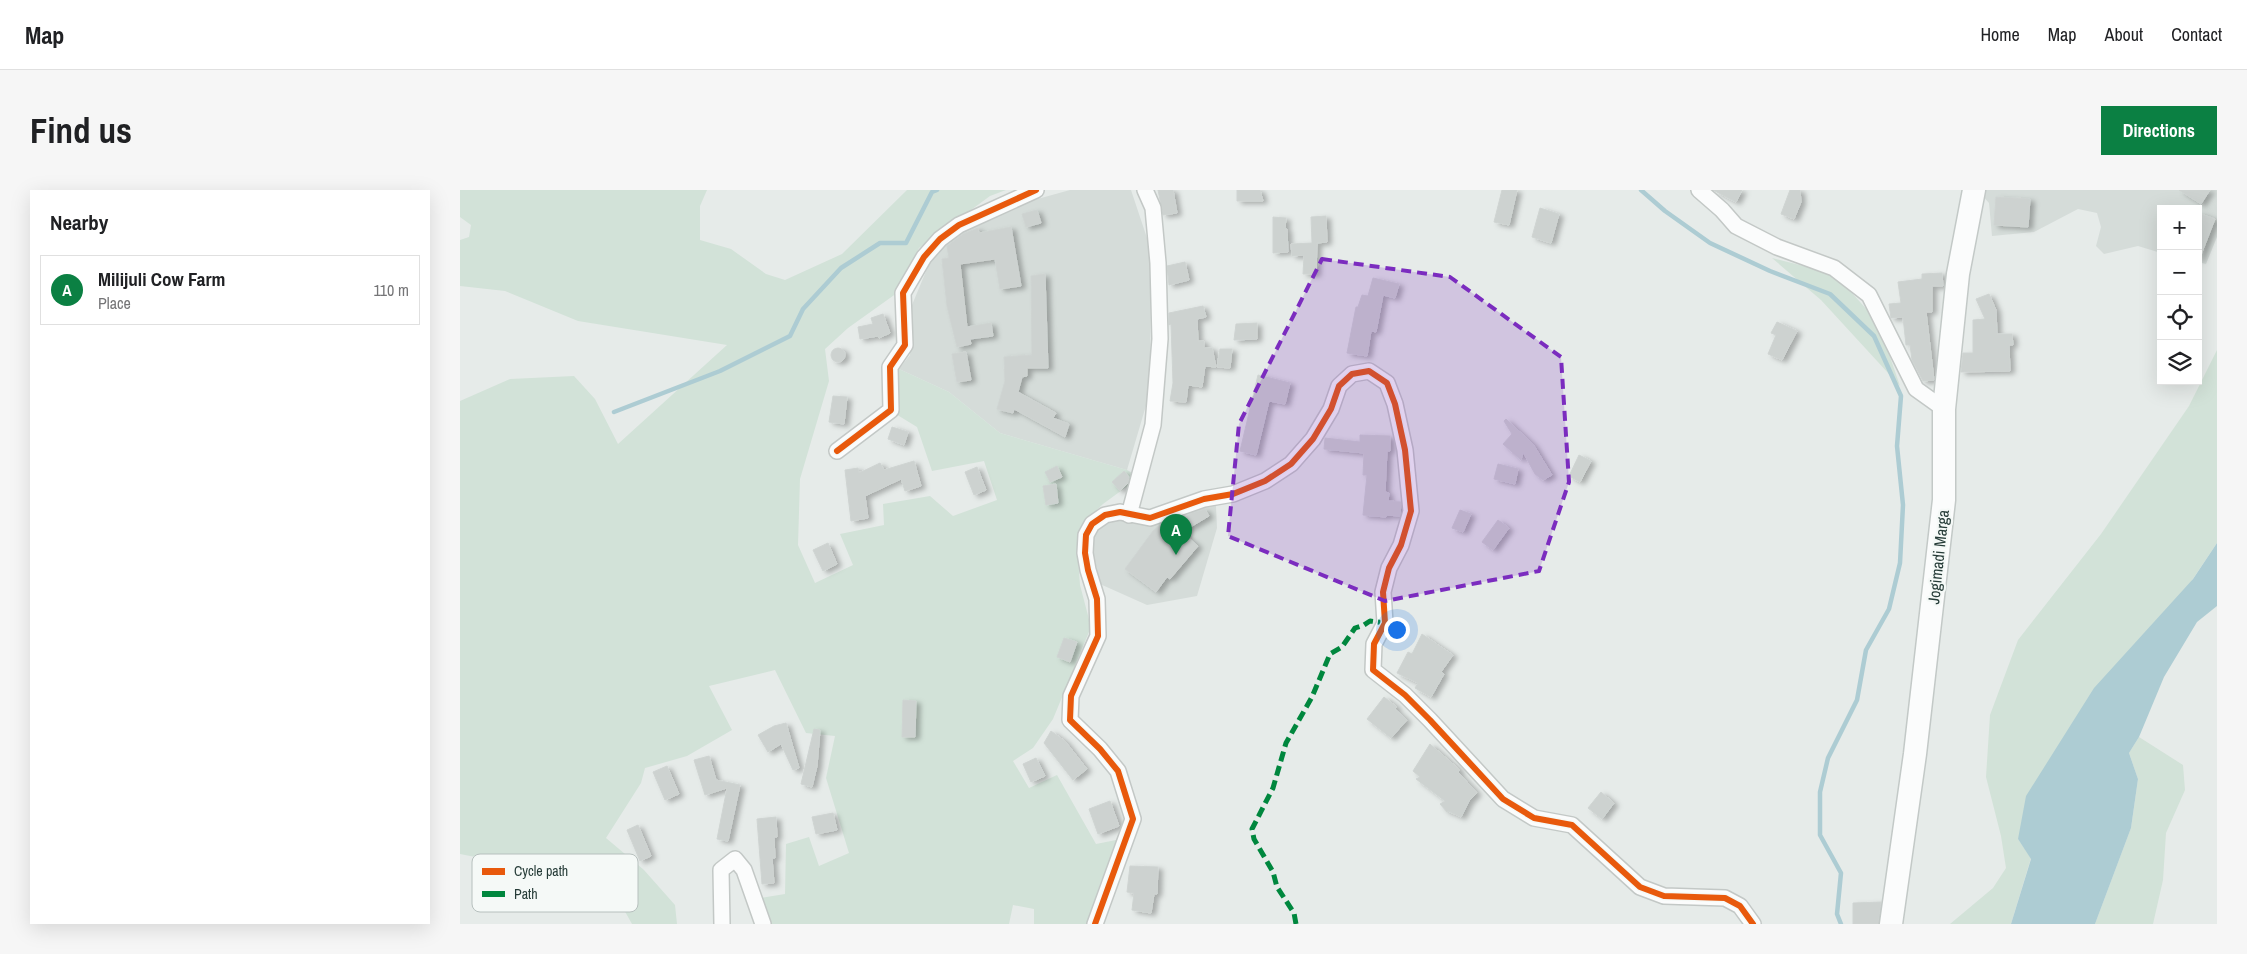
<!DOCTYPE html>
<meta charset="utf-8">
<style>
:root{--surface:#fff;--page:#f6f6f6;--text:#202124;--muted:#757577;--line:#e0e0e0;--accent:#0b8043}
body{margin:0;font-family:"Archivo Narrow",sans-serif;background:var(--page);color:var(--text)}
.controls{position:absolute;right:15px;top:15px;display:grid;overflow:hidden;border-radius:0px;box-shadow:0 5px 20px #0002}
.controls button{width:45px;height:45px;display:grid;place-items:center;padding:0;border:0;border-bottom:1px solid var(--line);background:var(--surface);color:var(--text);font:25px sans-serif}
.you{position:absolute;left:936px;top:439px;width:18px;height:18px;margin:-12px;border:4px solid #fff;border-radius:50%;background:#1a73e8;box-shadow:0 0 0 8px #1a73e833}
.badge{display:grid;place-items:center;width:32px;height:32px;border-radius:50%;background:var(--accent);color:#fff;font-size:16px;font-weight:700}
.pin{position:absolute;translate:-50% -41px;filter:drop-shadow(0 1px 2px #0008)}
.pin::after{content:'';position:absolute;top:26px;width:18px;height:15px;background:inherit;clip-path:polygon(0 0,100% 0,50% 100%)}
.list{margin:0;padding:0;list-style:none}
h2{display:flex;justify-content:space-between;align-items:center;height:65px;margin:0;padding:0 20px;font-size:21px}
h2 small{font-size:16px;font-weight:400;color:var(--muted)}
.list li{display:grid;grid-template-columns:32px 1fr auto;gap:15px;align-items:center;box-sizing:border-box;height:70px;margin:0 10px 10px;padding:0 10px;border:1px solid var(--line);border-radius:0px}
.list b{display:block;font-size:19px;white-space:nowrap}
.list p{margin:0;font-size:16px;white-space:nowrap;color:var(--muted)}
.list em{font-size:16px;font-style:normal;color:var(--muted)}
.icon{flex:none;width:28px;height:28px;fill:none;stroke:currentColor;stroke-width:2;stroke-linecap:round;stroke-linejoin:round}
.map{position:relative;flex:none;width:1757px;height:734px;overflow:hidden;border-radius:0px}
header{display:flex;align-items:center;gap:30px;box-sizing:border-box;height:70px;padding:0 25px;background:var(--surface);border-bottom:1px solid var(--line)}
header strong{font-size:24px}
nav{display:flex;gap:28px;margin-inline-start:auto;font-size:18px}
.intro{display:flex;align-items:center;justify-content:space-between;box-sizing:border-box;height:120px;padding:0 30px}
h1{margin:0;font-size:35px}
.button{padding:12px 22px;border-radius:0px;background:var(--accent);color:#fff;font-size:18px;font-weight:700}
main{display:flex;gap:30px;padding:0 30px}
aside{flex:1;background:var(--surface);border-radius:0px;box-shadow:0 5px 20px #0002}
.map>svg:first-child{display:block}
</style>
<header>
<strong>Map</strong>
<nav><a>Home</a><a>Map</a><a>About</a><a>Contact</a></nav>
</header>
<div class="intro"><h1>Find us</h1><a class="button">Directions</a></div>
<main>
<aside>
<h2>Nearby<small></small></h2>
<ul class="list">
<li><span class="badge">A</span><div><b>Milijuli Cow Farm</b><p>Place</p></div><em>110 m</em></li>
</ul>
</aside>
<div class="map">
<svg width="1757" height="734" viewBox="0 0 1757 734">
<defs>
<filter id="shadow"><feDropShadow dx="4.5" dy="2.5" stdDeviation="2.5" flood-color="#0004"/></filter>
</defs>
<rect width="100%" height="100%" fill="#e6ebe9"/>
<g fill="#d5dcd9">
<polygon points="610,0 671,0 691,60 690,202 667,280 540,243 489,202 439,179 450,165 452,115 469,74 487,47 556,15"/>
<polygon points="1520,0 1757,0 1757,47 1746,74 1738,72 1738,19 1701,19 1701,63 1678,56 1644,64 1636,56 1641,37 1637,23 1618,19 1574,42 1532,46 1529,13 1520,3"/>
<polygon points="748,313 756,316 757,338 737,406 687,415 640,394 631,353 640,337 655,330 688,333"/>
</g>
<g fill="#d2e2d8">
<polygon points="0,0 247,0 240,16 240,50 271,59 306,84 325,90 382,64 447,0 546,0 530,6 459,58 437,103 388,138 365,159 369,191 340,289 338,355 355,393 393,375 380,344 424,335 423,314 470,306 493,326 537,310 524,271 472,281 457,237 426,218 439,179 489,202 540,243 667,280 674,284 673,292 643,314 623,333 617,356 620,395 631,437 593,529 573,558 553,571 569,598 597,585 636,654 661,649 641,691 627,734 574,734 574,719 553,715 549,734 311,734 301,708 325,704 326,654 349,647 359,676 389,663 366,588 375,546 346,543 315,480 249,496 272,540 227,566 185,578 181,593 146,648 184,680 215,715 217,734 172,734 149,693 0,664 0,211 50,189 114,186 135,209 158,254 267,155 118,131 45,101 0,96 0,50 9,47 11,35 0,27"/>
<polygon points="1312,68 1375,84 1409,122 1429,164 1440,196 1361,110"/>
<polygon points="1757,160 1757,353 1558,649 1571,668 1551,734 1490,734 1533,698 1546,678 1541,646 1526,587 1530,525 1558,450 1641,344 1729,216"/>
<polygon points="1679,547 1723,575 1725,600 1706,643 1703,690 1693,734 1635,734 1671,638 1678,589 1669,563"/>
</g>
<polygon fill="#adccd3" points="1757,353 1757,416 1737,432 1704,487 1679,547 1669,563 1678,589 1671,638 1635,734 1551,734 1571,669 1558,649 1566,606 1634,498 1733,389"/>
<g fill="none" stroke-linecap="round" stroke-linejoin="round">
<g stroke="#adccd3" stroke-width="4.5">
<polyline points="1181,0 1205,21 1250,53 1310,81 1370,104 1414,146 1441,206 1437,256 1443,315 1440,373 1429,419 1406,460 1397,510 1368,568 1360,602 1360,645 1381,683 1377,724 1381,734"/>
<polyline points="154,222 260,181 330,146 343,119 381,78 420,53 446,53 472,2 477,0"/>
</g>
</g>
<g fill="#cdd2d0" stroke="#cfd4d2" filter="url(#shadow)">
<polygon points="698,0 713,0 717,23 703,25"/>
<polygon points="777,0 800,0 803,11 777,11"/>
<polygon points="1042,0 1057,0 1049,35 1034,32"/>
<polygon points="1253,0 1282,0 1276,12"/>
<polygon points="1330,0 1340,0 1341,12 1334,29 1321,24"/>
<polygon points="1719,0 1750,0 1741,14"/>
<polygon points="1536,7 1570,9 1568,37 1534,35"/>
<polygon points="1080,18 1099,24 1091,53 1072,47"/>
<polygon points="577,20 581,33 566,37 562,24"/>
<polygon points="1738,23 1755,29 1739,70 1738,70"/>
<polygon points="866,26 867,52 857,53 856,84 843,84 844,65 832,66 831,54 852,53 851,27"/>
<polygon points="813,27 826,28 825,39 827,39 828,62 813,63"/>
<polygon points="551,37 561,96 540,99 535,69 500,74 507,137 531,133 533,146 510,149 511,154 497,157 487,116 482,69 489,68 487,56 503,44 518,38 519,43"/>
<polygon points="725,72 729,90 709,95 707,76"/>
<polygon points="1482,83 1483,96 1472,96 1472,122 1466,122 1474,190 1463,191 1452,170 1450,155 1446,155 1443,127 1431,128 1429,114 1441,113 1438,92 1462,89 1462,84"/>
<polygon points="585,84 588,178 567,178 567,186 562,187 558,202 596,223 593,228 609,234 605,247 554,219 553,223 537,219 545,191 544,167 572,165 571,86"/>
<polygon points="913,88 939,94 935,108 923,105 916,142 911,141 907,166 887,163 896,117 898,117 902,105 908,106"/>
<polygon points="1529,104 1536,120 1537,144 1552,144 1553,155 1549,155 1550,181 1501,182 1503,163 1513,163 1513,130 1525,129 1516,109"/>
<polygon points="743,116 746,127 737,129 738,151 744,151 744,158 752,158 756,177 745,176 742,197 728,195 726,212 710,211 713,193 711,134 709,135 709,123"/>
<polygon points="423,124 430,143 419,148 418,146 400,149 398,137 413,134 411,128"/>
<polygon points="1317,132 1337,141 1322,170 1308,164 1316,145 1311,143"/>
<polygon points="797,133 797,149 774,150 776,134"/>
<circle cx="378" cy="165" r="7"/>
<polygon points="760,159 772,159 770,178 757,177"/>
<polygon points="506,162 511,190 497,192 492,164"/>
<polygon points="798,185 830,193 825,214 809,211 796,265 780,261"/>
<polygon points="373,206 387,207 384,234 369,232"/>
<polygon points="1046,229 1073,254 1092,285 1083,290 1075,284 1063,262 1061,270 1043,254 1052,244 1044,231"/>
<polygon points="432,237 448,242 444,255 428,249"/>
<polygon points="900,245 930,246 930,261 927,261 925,302 929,303 928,311 941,312 940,326 926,325 926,327 903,325 907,285 903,285 904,263 864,259 865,248 900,252"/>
<polygon points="1119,265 1131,271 1120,292 1109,286"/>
<polygon points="454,271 461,296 445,301 441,289 405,306 408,328 391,331 385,280 398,278 399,283 420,273 424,280"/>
<polygon points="1038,274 1058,279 1055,294 1034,289"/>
<polygon points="597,276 602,287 590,292 585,282"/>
<polygon points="517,277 526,300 514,305 505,282"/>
<polygon points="664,281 669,287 668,293 660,301 652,292"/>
<polygon points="596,294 598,313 586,315 583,296"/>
<polygon points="745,319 749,326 722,342 738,356 710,389 707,387 696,402 665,379 693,341 701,334 708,331 711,335 732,323"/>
<polygon points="1000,320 1011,324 1003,342 992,338"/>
<polygon points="1038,330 1049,338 1033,360 1022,352"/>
<polygon points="368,353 377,374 363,381 353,360"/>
<polygon points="962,444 993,465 981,482 984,484 971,507 955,498 958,493 937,483 948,462 952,464"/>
<polygon points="604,448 617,452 610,472 597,467"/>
<polygon points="924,507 937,517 935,519 947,530 931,548 907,529"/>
<polygon points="443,510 456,511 455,547 442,547"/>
<polygon points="326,533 339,578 333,580 321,554 308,562 298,545 314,536"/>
<polygon points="354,539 360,540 357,576 352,597 341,594"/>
<polygon points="591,541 605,551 627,579 613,590 584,553"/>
<polygon points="970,554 1000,580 998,582 1017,603 1009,611 1001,627 988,621 987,622 980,614 985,611 956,589 960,587 953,581"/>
<polygon points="249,566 256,590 280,595 268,651 257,649 267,598 245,605 234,570"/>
<polygon points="576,568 585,586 571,592 563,574"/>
<polygon points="207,576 219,604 205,610 193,582"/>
<polygon points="1141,602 1154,613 1142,629 1128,618"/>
<polygon points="650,611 659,636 638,644 629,619"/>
<polygon points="373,623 377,640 356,644 352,627"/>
<polygon points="316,627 317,647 314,647 315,668 312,668 314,693 302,694 297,629"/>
<polygon points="178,635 191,666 180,671 167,640"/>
<polygon points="670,676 698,677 697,704 694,704 691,723 672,720 674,703 667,702"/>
<polygon points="1421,712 1418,734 1393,734 1393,713"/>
</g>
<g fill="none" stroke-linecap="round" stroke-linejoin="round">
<defs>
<g id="minor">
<polyline points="1239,0 1262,20 1276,36 1317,57 1374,78 1409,105 1456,199 1484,219"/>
<polyline points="377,261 431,220 430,177 445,155 443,103 464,67 480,49 499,35 576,0"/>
<polyline points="669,325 693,235 700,149 698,73 693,18 685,0"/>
<polyline points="262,734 261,680 275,669 284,680 303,734"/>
<polyline points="635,734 673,629 658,581 640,559 610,530 611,506 638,446 637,409 628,380 625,363 626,345 632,334 645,325 660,322 690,328 744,309 773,304 805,291 831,274 853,249 871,219 879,196 892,184 909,181 927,193 935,214 945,260 951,321 941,355 929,378 923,402 925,433 914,454 913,480 945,505 970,530 1043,609 1074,628 1112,635 1180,697 1204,706 1265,708 1280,716 1293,734"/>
</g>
<polyline id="secondary" points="1431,734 1455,564 1484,310 1484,219 1498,84 1514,0"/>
</defs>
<use href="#minor" stroke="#c3c8c6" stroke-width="18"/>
<use href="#secondary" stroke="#c3c9c7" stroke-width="25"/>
<use href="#minor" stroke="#fbfcfc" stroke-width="15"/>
<use href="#secondary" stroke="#fbfcfc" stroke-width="22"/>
<polyline stroke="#00873e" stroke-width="5" stroke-dasharray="10 5" stroke-linecap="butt" points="836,734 834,723 817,697 813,682 794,649 792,639 813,598 826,553 852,507 870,464 882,457 895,438 904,435 910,431 925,433"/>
<defs>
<g id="cycleway">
<polyline points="377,261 431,220 430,177 445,155 443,103 464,67 480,49 499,35 576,0"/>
<polyline points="635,734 673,629 658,581 640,559 610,530 611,506 638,446 637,409 628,380 625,363 626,345 632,334 645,325 660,322 690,328 744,309 773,304 805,291 831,274 853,249 871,219 879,196 892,184 909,181 927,193 935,214 945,260 951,321 941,355 929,378 923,402 925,433 914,454 913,480 945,505 970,530 1043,609 1074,628 1112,635 1180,697 1204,706 1265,708 1280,716 1293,734"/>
</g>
</defs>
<use href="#cycleway" stroke="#f5f9f7" stroke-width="9"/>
<use href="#cycleway" stroke="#e8590c" stroke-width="6"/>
</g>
<path fill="#7b2cbf" fill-opacity="0.2" stroke="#7b2cbf" stroke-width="4" stroke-dasharray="10 6" stroke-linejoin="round" d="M862,69L990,87L1101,167L1109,292L1079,381L925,411L768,346L779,234Z"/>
<g text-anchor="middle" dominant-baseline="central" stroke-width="4.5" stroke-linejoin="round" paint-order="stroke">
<g font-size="16" fill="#263c38" stroke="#f5f9f7">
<text transform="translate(1478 367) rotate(-84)">Jogimadi Marga</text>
</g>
</g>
<rect x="12" y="664" width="166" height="58" rx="8" fill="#f5f9f7" stroke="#b7c0be" stroke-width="1"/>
<rect x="22" y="678" width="23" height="7" fill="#e8590c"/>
<rect x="22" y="701" width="23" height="6" fill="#00873e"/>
<g font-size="14" fill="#263c38">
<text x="54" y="686">Cycle path</text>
<text x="54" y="709">Path</text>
</g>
</svg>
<div class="controls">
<button>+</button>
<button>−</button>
<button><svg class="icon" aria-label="locate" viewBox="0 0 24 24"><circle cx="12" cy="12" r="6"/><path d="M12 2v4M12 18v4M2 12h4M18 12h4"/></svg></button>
<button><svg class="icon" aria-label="layers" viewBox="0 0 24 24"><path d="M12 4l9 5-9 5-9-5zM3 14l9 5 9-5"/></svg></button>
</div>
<div class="you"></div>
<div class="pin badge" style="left:716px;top:365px">A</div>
</div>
</main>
